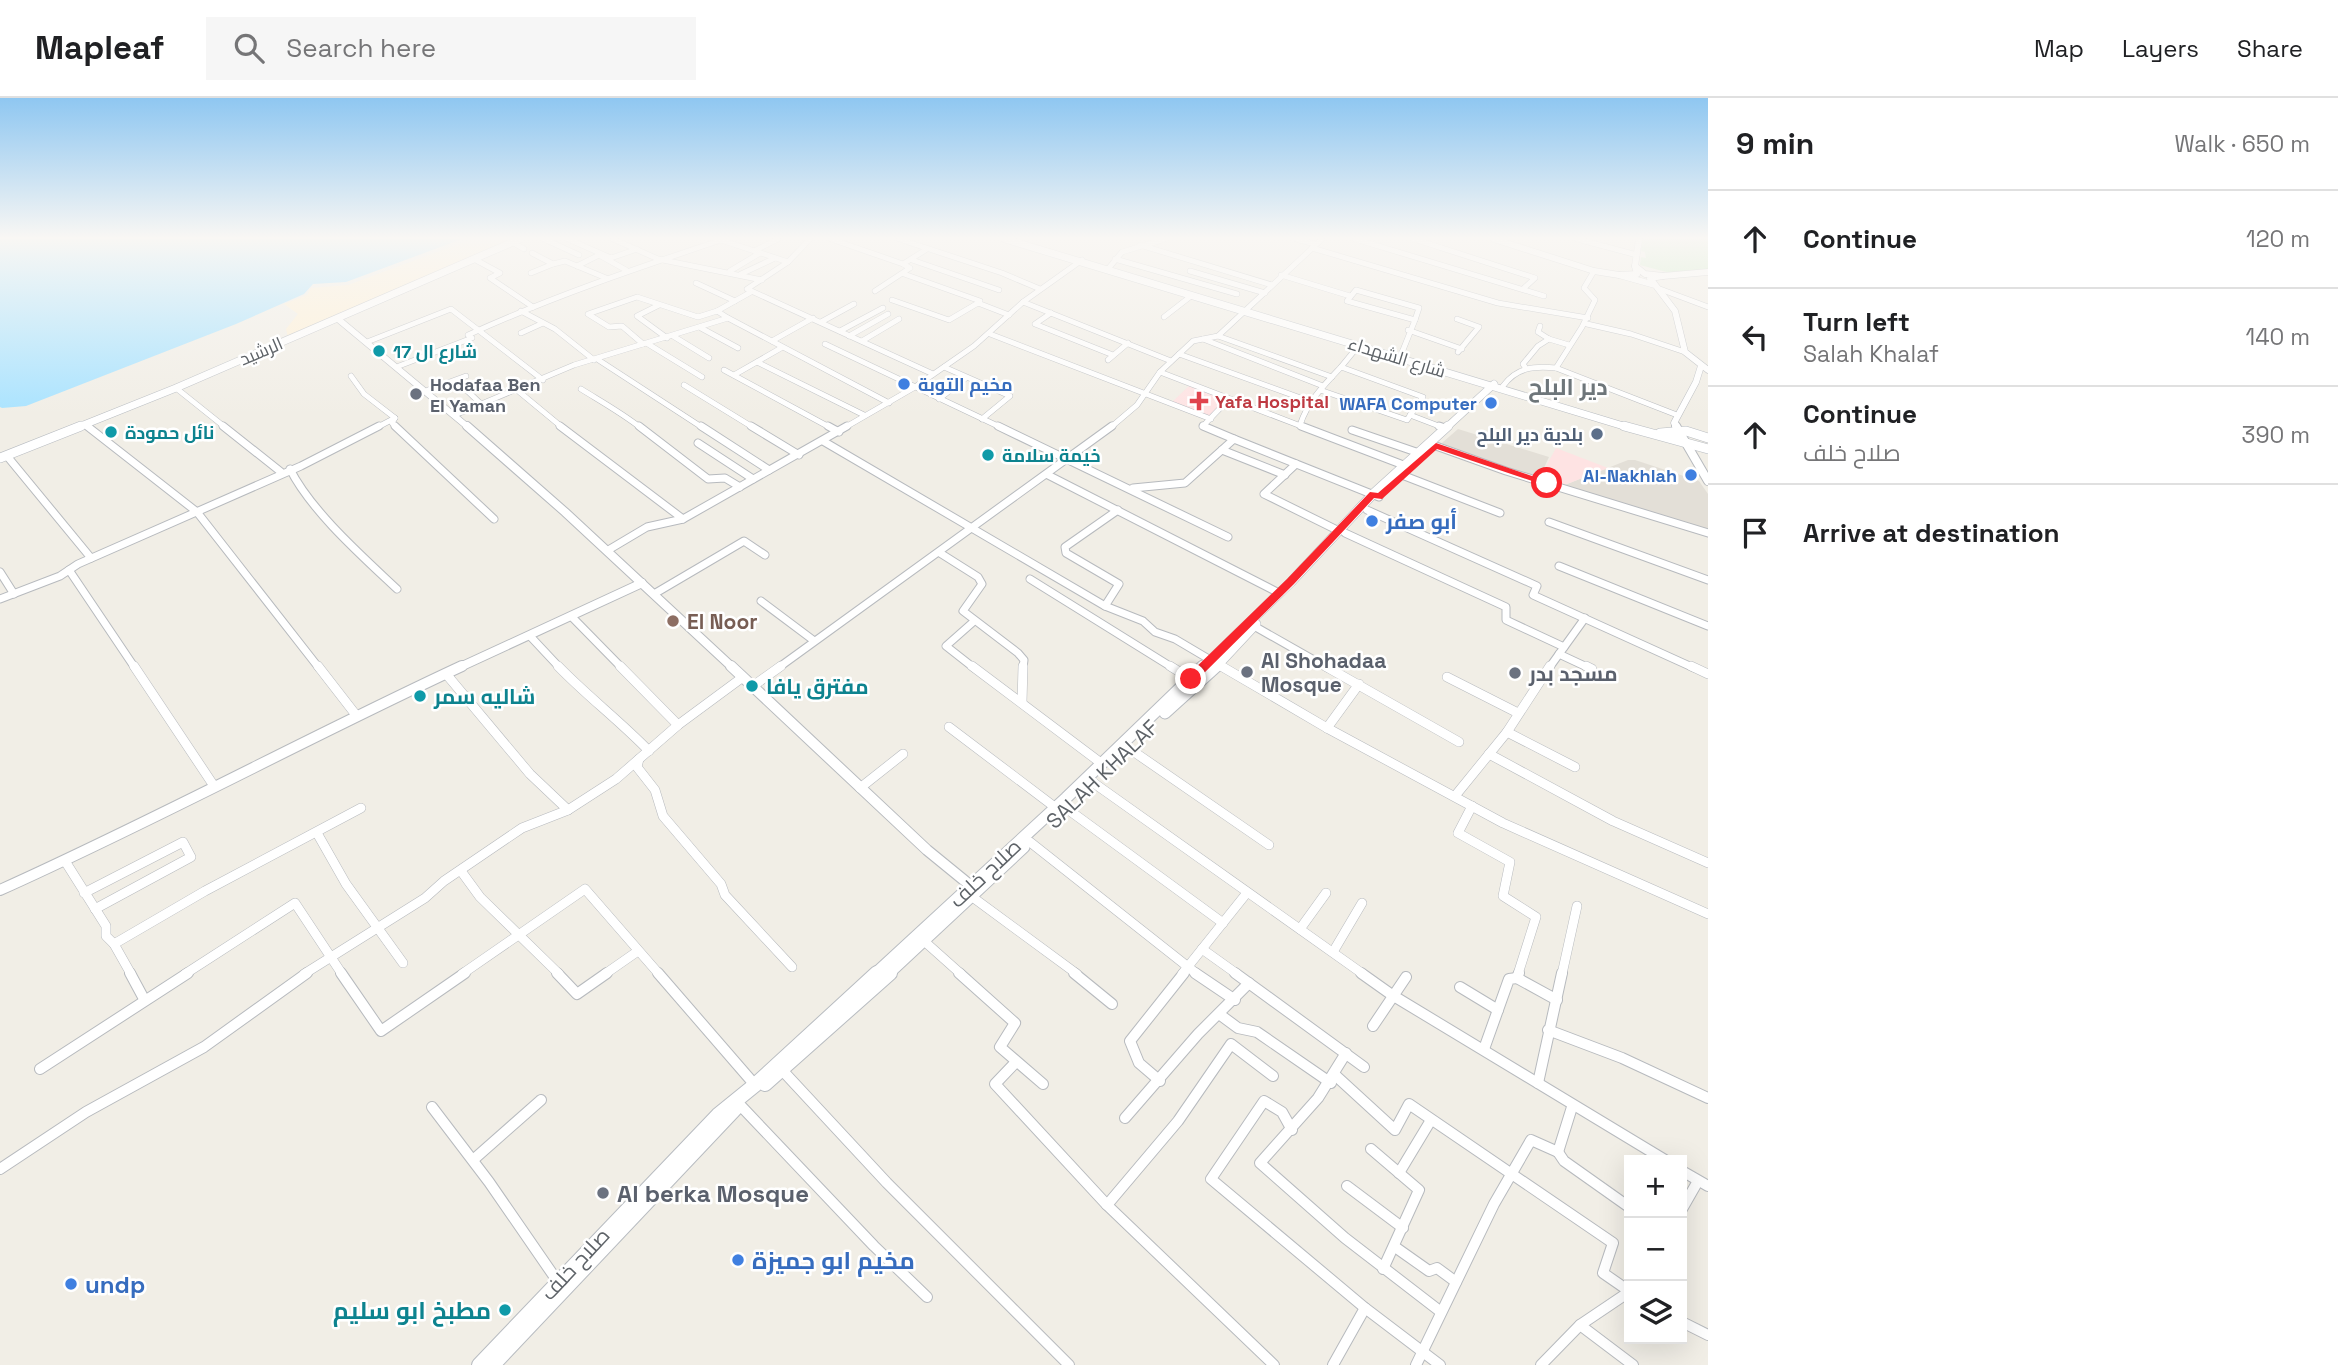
<!DOCTYPE html>
<meta charset="utf-8">
<style>
:root{--surface:#fff;--page:#f6f6f6;--text:#202124;--muted:#757577;--line:#e0e0e0}
body{margin:0;font-family:"Space Grotesk",Cairo,sans-serif;background:var(--page);color:var(--text)}
.controls{position:absolute;right:21px;bottom:21px;display:grid;overflow:hidden;border-radius:0px;box-shadow:0 7px 28px #0002}
.controls button{width:63px;height:63px;display:grid;place-items:center;padding:0;border:0;border-bottom:2px solid var(--line);background:var(--surface);color:var(--text);font:35px sans-serif}
.stop{position:absolute;width:21px;height:21px;margin:-16px;border:5px solid #f9252c;border-radius:50%;background:#fff}
.stop.end{background:#f9252c;border-color:#fff;box-shadow:0 2px 7px #0008}
.list{margin:0;padding:0;list-style:none}
h2{display:flex;justify-content:space-between;align-items:center;height:91px;margin:0;padding:0 28px;font-size:30px}
h2 small{font-size:23px;font-weight:400;color:var(--muted)}
.list li{display:grid;grid-template-columns:46px 1fr auto;gap:21px;align-items:center;box-sizing:border-box;height:98px;padding:0 28px;border-top:2px solid var(--line)}
.list b{display:block;font-size:26px;white-space:nowrap}
.list p{margin:0;font-size:23px;white-space:nowrap;color:var(--muted)}
.list em{font-size:23px;font-style:normal;color:var(--muted)}
.icon{flex:none;width:38px;height:38px;fill:none;stroke:currentColor;stroke-width:2;stroke-linecap:round;stroke-linejoin:round}
.map{position:relative;flex:none;width:1708px;height:1267px;overflow:hidden}
header{display:flex;align-items:center;gap:42px;box-sizing:border-box;height:98px;padding:0 35px;background:var(--surface);border-bottom:2px solid var(--line)}
header strong{font-size:33px}
nav{display:flex;gap:38px;margin-inline-start:auto;font-size:24px}
.search{width:490px;height:63px;background:var(--page);display:flex;align-items:center;gap:18px;box-sizing:border-box;padding:0 24px;border-radius:0px;color:var(--muted);font-size:26px}
main{display:flex}
aside{flex:1;background:var(--surface)}
.map>svg:first-child{display:block}
</style>
<header>
<strong>Mapleaf</strong>
<div class="search"><svg class="icon" aria-label="search" viewBox="0 0 24 24"><circle cx="10" cy="10" r="6"/><path d="M15 15l6 6"/></svg>Search here</div>
<nav><a>Map</a><a>Layers</a><a>Share</a></nav>
</header>
<main>
<div class="map">
<svg width="1708" height="1267" viewBox="0 0 1708 1267">
<rect width="100%" height="100%" fill="#f1eee6"/>
<g fill="#e3dfd7">
<polygon points="1458,331 1549,359 1539,381 1449,351 1442,345"/>
<polygon points="1628,362 1635,362 1699,383 1708,396 1708,434 1562,388"/>
</g>
<g fill="#fee3e3">
<polygon points="1189,288 1226,301 1210,320 1171,305"/>
<polygon points="1556,350 1608,370 1562,388 1539,381"/>
</g>
<polygon fill="#c6eac1" points="1642,141 1708,141 1708,172 1670,175 1640,167 1641,159 1646,160 1645,154 1641,153"/>
<polygon fill="#fef0d5" points="472,141 518,141 288,239 286,231 298,216 284,206 307,197 311,190 348,187"/>
<polygon fill="#a9e3ff" points="0,141 462,141 346,184 313,186 304,196 236,226 26,308 2,310 0,309"/>
<g fill="none" stroke-linecap="round" stroke-linejoin="round">
<defs>
<g id="minor-far3">
<polyline points="544,141 579,157"/>
<polyline points="568,141 611,160 637,151"/>
<polyline points="613,141 658,161 762,182"/>
<polyline points="810,141 788,164 747,191 933,276"/>
<polyline points="831,141 903,166 927,151"/>
<polyline points="899,141 1002,175 1040,191"/>
<polyline points="1296,141 1315,146"/>
<polyline points="1355,141 1544,198"/>
<polyline points="1414,141 1535,180 1523,191"/>
<polyline points="1577,141 1637,157"/>
<polyline points="721,142 788,164"/>
<polyline points="512,144 524,151"/>
<polyline points="1140,147 1272,187"/>
<polyline points="1312,150 1498,205 1588,220"/>
<polyline points="754,153 778,141"/>
<polyline points="532,155 553,166 565,163 606,180"/>
<polyline points="474,161 500,175 490,180 533,209"/>
<polyline points="1115,161 1237,196"/>
<polyline points="912,162 999,192"/>
<polyline points="577,168 599,157 626,172"/>
<polyline points="1108,171 1122,154 1165,141"/>
<polyline points="730,173 760,155"/>
<polyline points="1190,173 1265,195"/>
<polyline points="531,175 553,166"/>
<polyline points="741,176 775,160"/>
<polyline points="904,176 980,203"/>
<polyline points="1281,177 1350,198"/>
<polyline points="696,185 735,203"/>
<polyline points="1660,191 1708,209"/>
<polygon points="1356,192 1419,210 1415,222 1347,203"/>
<polyline points="875,193 910,170 903,166"/>
<polygon points="637,199 698,219 717,213 728,220 643,246 622,228 609,229 588,216"/>
<polyline points="892,202 949,222 978,205 1009,217"/>
<polyline points="1023,204 1171,263"/>
<polyline points="659,207 637,218 667,240"/>
<polyline points="521,213 555,231 594,262"/>
<polyline points="717,213 751,194"/>
<polyline points="1051,215 1035,226 1113,257"/>
<polyline points="1164,219 1191,198"/>
<polyline points="728,220 889,305"/>
<polyline points="1457,221 1479,229 1458,254"/>
<polyline points="821,224 854,206"/>
<polyline points="1587,226 1631,236 1685,254"/>
<polyline points="1540,228 1538,234 1549,241 1569,247"/>
<polyline points="701,230 738,250"/>
<polyline points="1408,232 1462,251"/>
<polyline points="840,233 883,210"/>
<polyline points="521,235 543,225"/>
<polyline points="990,236 1211,321"/>
<polyline points="673,238 709,260"/>
<polyline points="849,238 888,216"/>
<polyline points="1218,238 1332,279"/>
<polyline points="1203,241 1323,288"/>
<polyline points="772,243 813,220"/>
<polyline points="862,243 899,221"/>
<polyline points="367,244 451,211 543,282"/>
<polyline points="648,246 702,279"/>
<polyline points="825,246 1002,330"/>
<polyline points="1179,256 1309,303"/>
<polyline points="1401,257 1415,222"/>
<polyline points="597,261 703,330"/>
<polyline points="1108,262 1128,245"/>
<polyline points="757,264 864,317"/>
<path d="M399,268L472,240L468,237C551,199 637,170 724,141"/>
<polyline points="944,269 1010,298 982,321"/>
<polyline points="1341,269 1359,247"/>
<polyline points="1525,269 1523,266 1538,248 1549,241"/>
<polyline points="1556,270 1677,317"/>
<polyline points="724,272 831,330"/>
<polyline points="1160,274 1306,330"/>
<polyline points="734,277 781,250"/>
<polyline points="351,278 364,296 395,320 392,325 397,330"/>
<polyline points="457,283 481,306"/>
<polyline points="684,287 754,330"/>
<path d="M1503,288C1517,269 1534,268 1556,270L1582,229L1595,202L1584,190L1594,173"/>
<polyline points="176,290 226,330"/>
<path d="M581,291C602,304 622,315 641,330"/>
<polyline points="428,292 466,278"/>
<polyline points="517,292 563,330"/>
<polyline points="939,301 966,280"/>
<polyline points="455,317 574,267 643,246"/>
<polyline points="1410,317 1444,330"/>
<polyline points="86,327 90,330"/>
<path d="M1300,327C1308,303 1324,287 1341,269L1423,299L1407,322L1320,292"/>
<polyline points="376,330 395,320"/>
<polyline points="844,330 915,289 974,248 1023,204 1082,162"/>
<polyline points="1110,330 1137,307 1160,274 1193,243 1218,238 1322,141"/>
<polyline points="1207,330 1203,328 1229,301"/>
</g>
<g id="minor-far2">
<polyline points="87,328 197,414 319,570"/>
<polyline points="223,328 281,374"/>
<polyline points="395,328 494,421"/>
<polyline points="560,328 683,421"/>
<polyline points="639,328 708,381 725,380 740,389"/>
<polyline points="701,328 769,372"/>
<polyline points="751,328 799,357"/>
<polyline points="828,328 839,334"/>
<polyline points="998,328 1228,439"/>
<polyline points="1203,328 1234,341"/>
<polyline points="1301,328 1406,368"/>
<polyline points="1439,328 1445,330"/>
<polyline points="1352,332 1419,355"/>
<polyline points="823,343 1105,508 1143,523 1155,534 1175,541 1224,570"/>
<polyline points="698,345 753,381"/>
<polyline points="1436,348 1506,373 1708,435"/>
<polyline points="1222,352 1285,377"/>
<polyline points="7,358 91,460"/>
<polyline points="1296,366 1264,396 1339,433"/>
<path d="M290,371C311,413 362,458 397,491"/>
<polyline points="1048,377 1279,495"/>
<polyline points="1402,377 1500,415"/>
<polyline points="1133,390 1185,385 1234,341 1379,399"/>
<polyline points="1367,412 1537,488 1533,497 1694,570"/>
<polyline points="1549,424 1708,482"/>
<polyline points="1345,435 1506,509 1506,522 1564,549"/>
<polyline points="610,451 647,429 683,421 847,328"/>
<polyline points="940,455 978,479 982,486 963,513 1018,555 1024,562 1023,570"/>
<polyline points="1559,468 1708,528"/>
<polyline points="69,472 135,570"/>
<polyline points="0,474 14,496"/>
<polyline points="1030,481 1173,570"/>
<polyline points="654,496 744,443 765,457"/>
<polyline points="0,501 60,478 78,466 301,368 379,328"/>
<polyline points="761,503 813,542"/>
<polyline points="1105,508 1119,486 1066,455 1065,449 1118,412"/>
<polyline points="571,518 622,570"/>
<polyline points="972,525 946,548 974,570"/>
<polyline points="1254,528 1328,570"/>
<polyline points="530,538 560,570"/>
<polyline points="1559,556 1589,570"/>
<polyline points="778,570 1112,328"/>
<polyline points="1549,570 1585,520"/>
</g>
<g id="minor-far1">
<polyline points="134,568 214,688"/>
<polyline points="318,568 356,617"/>
<path d="M558,568C587,598 620,623 649,653"/>
<polyline points="620,568 678,627"/>
<polyline points="972,568 1101,665"/>
<polyline points="1170,568 1191,581"/>
<polyline points="1221,568 1327,630 1503,725 1708,816"/>
<polyline points="1325,568 1459,644"/>
<polyline points="1586,568 1592,571"/>
<polyline points="1691,568 1708,576"/>
<polyline points="447,577 530,676 568,712"/>
<polyline points="1447,579 1518,615"/>
<polyline points="753,588 781,568"/>
<polyline points="1022,604 1023,568"/>
<polyline points="949,629 1056,710"/>
<polyline points="1327,630 1359,586"/>
<polyline points="1507,634 1575,669"/>
<polyline points="1127,649 1269,747"/>
<polyline points="1489,656 1613,723 1708,765"/>
<polyline points="639,661 637,669 655,692 663,718 721,786 725,797 792,869"/>
<polyline points="1091,683 1363,876"/>
<polyline points="860,690 903,656"/>
<polyline points="1455,698 1507,634 1550,568"/>
<polyline points="1472,708 1458,735 1510,764 1503,798 1536,819 1518,876"/>
<polyline points="1066,710 1223,825"/>
<polyline points="317,735 346,786 403,865"/>
<polyline points="1030,744 1197,876"/>
<polyline points="65,763 106,828 106,838 114,846 131,876"/>
<polyline points="461,773 480,799 559,876"/>
<polyline points="84,795 183,744 191,759 95,811"/>
<polyline points="971,798 1077,876"/>
<polyline points="1300,831 1326,795"/>
<polyline points="924,843 961,876"/>
<polyline points="114,846 205,793 361,710"/>
<polyline points="1202,851 1237,876"/>
<polyline points="1333,854 1362,805"/>
<polyline points="185,876 295,805 342,876"/>
<polyline points="304,876 425,800 444,783 522,730 568,712 616,681 678,627 743,579"/>
<polyline points="462,876 585,791 659,876"/>
<polyline points="605,876 638,853"/>
<polyline points="1182,876 1246,796"/>
<polyline points="1562,876 1577,808"/>
</g>
<g id="minor">
<polyline points="130,875 144,901"/>
<polyline points="341,875 381,933 465,875"/>
<polyline points="557,875 577,896 607,875"/>
<polyline points="658,875 755,987"/>
<polyline points="959,875 1015,925 1000,949 1043,986"/>
<polyline points="1074,875 1112,906"/>
<polyline points="1195,875 1235,902"/>
<polyline points="1235,875 1364,969"/>
<polyline points="1361,875 1392,897 1665,1062"/>
<polyline points="1519,875 1517,880 1557,902"/>
<polyline points="1460,889 1498,912"/>
<polyline points="1219,916 1238,930 1257,934 1331,985"/>
<polyline points="1373,928 1406,879"/>
<polyline points="1548,932 1622,960 1708,1000"/>
<polyline points="1484,951 1509,881 1517,880"/>
<polyline points="1346,955 1318,1000 1260,1065 1345,1140 1441,1214"/>
<polyline points="1016,964 995,986 1107,1107 1274,1267"/>
<polyline points="40,971 188,875"/>
<polyline points="782,972 887,1085 1069,1267"/>
<polyline points="1335,977 1395,1032 1409,1006 1613,1145 1603,1175 1629,1193"/>
<polyline points="1160,983 1139,965 1130,943 1184,875"/>
<polyline points="1538,985 1562,875"/>
<polyline points="740,1007 874,1148 927,1199"/>
<polyline points="432,1009 489,1084 558,1184"/>
<polyline points="1125,1020 1198,936 1249,885"/>
<polyline points="1292,1032 1282,1014 1264,1003 1211,1081 1365,1210 1440,1267"/>
<polyline points="1371,1051 1419,1092 1383,1171"/>
<polyline points="1558,1054 1564,1063 1629,1109"/>
<polyline points="473,1062 541,1002"/>
<polyline points="0,1071 86,1014 204,949 307,875"/>
<polyline points="1682,1073 1708,1088"/>
<polyline points="1399,1075 1431,1022"/>
<polyline points="1347,1088 1403,1130"/>
<polyline points="1107,1107 1178,1023 1231,946 1273,978"/>
<polyline points="1682,1111 1698,1083"/>
<polyline points="1395,1149 1429,1173 1437,1170 1456,1184"/>
<polyline points="1682,1224 1708,1237"/>
<polyline points="1580,1227 1633,1267"/>
<polyline points="1333,1267 1365,1210"/>
<polyline points="1416,1267 1494,1106 1531,1042 1558,1054 1572,1009"/>
<polyline points="1541,1267 1580,1227 1629,1194"/>
</g>
<g id="tertiary-far2">
<polyline points="1494,141 1594,173 1619,177"/>
<polyline points="1635,168 1639,141"/>
<polyline points="1663,178 1708,174"/>
<polyline points="1655,187 1619,177 1637,176 1635,168 1645,176 1663,178 1650,180 1675,213 1685,254 1708,272"/>
<polyline points="338,221 469,330"/>
<polyline points="1677,330 1674,325 1696,284 1701,268"/>
</g>
<g id="tertiary-far1">
<polyline points="467,328 565,414 733,570"/>
<polyline points="1676,328 1708,383"/>
<polyline points="458,570 642,485"/>
</g>
<g id="tertiary">
<polyline points="731,568 927,752 976,792"/>
<path d="M0,792C156,722 307,640 462,568"/>
</g>
<g id="secondary-far3">
<polyline points="1005,141 1630,330"/>
<polyline points="76,330 176,290 520,141"/>
<polyline points="1446,330 1494,286"/>
</g>
<g id="secondary-far2">
<polyline points="1624,328 1708,351"/>
<polyline points="1660,335 1686,333 1708,340"/>
<polyline points="0,360 81,328"/>
<polyline points="1202,570 1291,484 1373,396 1448,328"/>
<polyline points="1215,570 1256,526"/>
</g>
<g id="secondary-far1">
<polyline points="1165,615 1217,568"/>
<polyline points="875,876 1066,700 1203,568"/>
<polyline points="888,876 1024,749"/>
</g>
<g id="secondary">
<polyline points="765,986 890,875"/>
<polyline points="479,1267 718,1017 755,987 877,875"/>
<polyline points="493,1267 736,1010"/>
</g>
</defs>
<use href="#minor-far3" stroke="#b7babe" stroke-width="6"/>
<use href="#minor-far2" stroke="#b7babe" stroke-width="9"/>
<use href="#minor-far1" stroke="#b7babe" stroke-width="10"/>
<use href="#minor" stroke="#b7babe" stroke-width="12"/>
<use href="#tertiary-far2" stroke="#b7babe" stroke-width="7"/>
<use href="#tertiary-far1" stroke="#b7babe" stroke-width="10"/>
<use href="#tertiary" stroke="#b7babe" stroke-width="12"/>
<use href="#secondary-far3" stroke="#b8bcc1" stroke-width="8"/>
<use href="#secondary-far2" stroke="#b8bcc1" stroke-width="10"/>
<use href="#secondary-far1" stroke="#b8bcc1" stroke-width="13"/>
<use href="#secondary" stroke="#b8bcc1" stroke-width="16"/>
<use href="#minor-far3" stroke="#fff" stroke-width="5"/>
<use href="#minor-far2" stroke="#fff" stroke-width="7"/>
<use href="#minor-far1" stroke="#fff" stroke-width="9"/>
<use href="#minor" stroke="#fff" stroke-width="10"/>
<use href="#tertiary-far2" stroke="#fff" stroke-width="6"/>
<use href="#tertiary-far1" stroke="#fff" stroke-width="8"/>
<use href="#tertiary" stroke="#fff" stroke-width="10"/>
<use href="#secondary-far3" stroke="#fff" stroke-width="7"/>
<use href="#secondary-far2" stroke="#fff" stroke-width="9"/>
<use href="#secondary-far1" stroke="#fff" stroke-width="11"/>
<use href="#secondary" stroke="#fff" stroke-width="14"/>
</g>
<linearGradient id="sky" x2="0" y2="1"><stop stop-color="#8fc7f1"/><stop offset="0.44" stop-color="#f9f7f4"/><stop offset="1" stop-color="#f9f7f4" stop-opacity="0"/></linearGradient>
<rect width="1708" height="318" fill="url(#sky)"/>
<polygon fill="#f9252c" points="1436,345 1552,385 1544,387 1437,351 1382,401 1374,400 1294,486 1195,584 1187,584 1187,578 1287,481 1370,394 1378,395"/>
<g fill="#0f9aa8" stroke="#fff" stroke-width="2.5">
<circle cx="379" cy="253" r="7"/>
<circle cx="111" cy="334" r="7"/>
<circle cx="988" cy="357" r="7"/>
<circle cx="752" cy="588" r="7"/>
<circle cx="420" cy="598" r="7"/>
<circle cx="505" cy="1212" r="7"/>
</g>
<g fill="#3f7fe0" stroke="#fff" stroke-width="2.5">
<circle cx="904" cy="286" r="7"/>
<circle cx="1491" cy="305" r="7"/>
<circle cx="1691" cy="377" r="7"/>
<circle cx="1372" cy="423" r="7"/>
<circle cx="738" cy="1162" r="7"/>
<circle cx="71" cy="1186" r="7"/>
</g>
<g fill="#6b7280" stroke="#fff" stroke-width="2.5">
<circle cx="416" cy="296" r="7"/>
<circle cx="1247" cy="574" r="7"/>
<circle cx="1515" cy="575" r="7"/>
<circle cx="603" cy="1095" r="7"/>
</g>
<path fill="#e0444e" stroke="#fff" stroke-width="2.5" d="M1195.5 292.5h7v7h7v7h-7v7h-7v-7h-7v-7h7z"/>
<circle fill="#5c6f8a" stroke="#fff" stroke-width="2.5" cx="1597" cy="336" r="7"/>
<circle fill="#8d6e63" stroke="#fff" stroke-width="2.5" cx="673" cy="523" r="7"/>
<g text-anchor="middle" dominant-baseline="central" stroke-width="5" stroke-linejoin="round" paint-order="stroke">
<g font-size="18" fill="#5e6368" stroke="#fff">
<text transform="translate(261 253) rotate(-23)">الرشيد</text>
<text transform="translate(1397 259) rotate(17)">شارع الشهداء</text>
</g>
<g font-size="18" font-weight="bold" fill="#0d838f" stroke="#fff" text-anchor="start">
<text x="393" y="253">شارع ال 17</text>
<text x="125" y="334">نائل حمودة</text>
<text x="1002" y="357">خيمة سلامة</text>
</g>
<g font-size="18" font-weight="bold" fill="#5b616d" stroke="#fff" text-anchor="start">
<text x="430" y="286">Hodafaa Ben<tspan x="430" dy="21">El Yaman</tspan></text>
</g>
<g font-size="18" font-weight="bold" fill="#366cbe" stroke="#fff" text-anchor="end">
<text x="918" y="286" text-anchor="start">مخيم التوبة</text>
<text x="1477" y="305">WAFA Computer</text>
<text x="1677" y="377">Al-Nakhlah</text>
</g>
<g font-size="18" font-weight="bold" fill="#be3a42" stroke="#fff" text-anchor="start">
<text x="1215" y="303">Yafa Hospital</text>
</g>
<g font-size="18" font-weight="bold" fill="#4e5e75" stroke="#fff" text-anchor="end">
<text x="1583" y="336">بلدية دير البلح</text>
</g>
<g font-size="21" font-weight="bold" fill="#366cbe" stroke="#fff" text-anchor="start">
<text x="1386" y="423">أبو صفر</text>
</g>
<g font-size="21" font-weight="bold" fill="#785e54" stroke="#fff" text-anchor="start">
<text x="687" y="523">El Noor</text>
</g>
<g font-size="21" font-weight="bold" fill="#5b616d" stroke="#fff" text-anchor="start">
<text x="1261" y="562">Al Shohadaa<tspan x="1261" dy="24">Mosque</tspan></text>
<text x="1529" y="575">مسجد بدر</text>
</g>
<g font-size="21" font-weight="bold" fill="#0d838f" stroke="#fff" text-anchor="start">
<text x="766" y="588">مفترق يافا</text>
<text x="434" y="598">شاليه سمر</text>
</g>
<g font-size="21" fill="#5e6368" stroke="#fff">
<text transform="translate(1102 676) rotate(-44)">SALAH KHALAF</text>
<text transform="translate(985 775) rotate(-43)">صلاح خلف</text>
<text transform="translate(575 1166) rotate(-47)">صلاح خلف</text>
</g>
<g font-size="23" font-weight="bold" fill="#6e767a" stroke="#fff">
<text x="1568" y="289">دير البلح</text>
</g>
<g font-size="24" font-weight="bold" fill="#5b616d" stroke="#fff" text-anchor="start">
<text x="617" y="1095">Al berka Mosque</text>
</g>
<g font-size="24" font-weight="bold" fill="#366cbe" stroke="#fff" text-anchor="start">
<text x="752" y="1162">مخيم ابو جميزة</text>
<text x="85" y="1186">undp</text>
</g>
<g font-size="24" font-weight="bold" fill="#0d838f" stroke="#fff" text-anchor="end">
<text x="491" y="1212">مطبخ ابو سليم</text>
</g>
</g>
</svg>
<div class="controls">
<button>+</button>
<button>−</button>
<button><svg class="icon" aria-label="layers" viewBox="0 0 24 24"><path d="M12 4l9 5-9 5-9-5zM3 14l9 5 9-5"/></svg></button>
</div>
<div class="stop" style="left:1547px;top:385px"></div>
<div class="stop end" style="left:1191px;top:581px"></div>
</div>
<aside>
<h2>9 min<small>Walk · 650 m</small></h2>
<ul class="list">
<li><svg class="icon" aria-label="ahead" viewBox="0 0 24 24"><path d="M12 20V5M6 11l6-6 6 6"/></svg><div><b>Continue</b></div><em>120 m</em></li>
<li><svg class="icon" aria-label="left" viewBox="0 0 24 24"><path d="M17 20v-9H6M10 6l-5 5 5 5"/></svg><div><b>Turn left</b><p>Salah Khalaf</p></div><em>140 m</em></li>
<li><svg class="icon" aria-label="ahead" viewBox="0 0 24 24"><path d="M12 20V5M6 11l6-6 6 6"/></svg><div><b>Continue</b><p>صلاح خلف</p></div><em>390 m</em></li>
<li><svg class="icon" aria-label="arrive" viewBox="0 0 24 24"><path d="M6 21V4h12l-3 4 3 4H6"/></svg><div><b>Arrive at destination</b></div></li>
</ul>
</aside>
</main>
